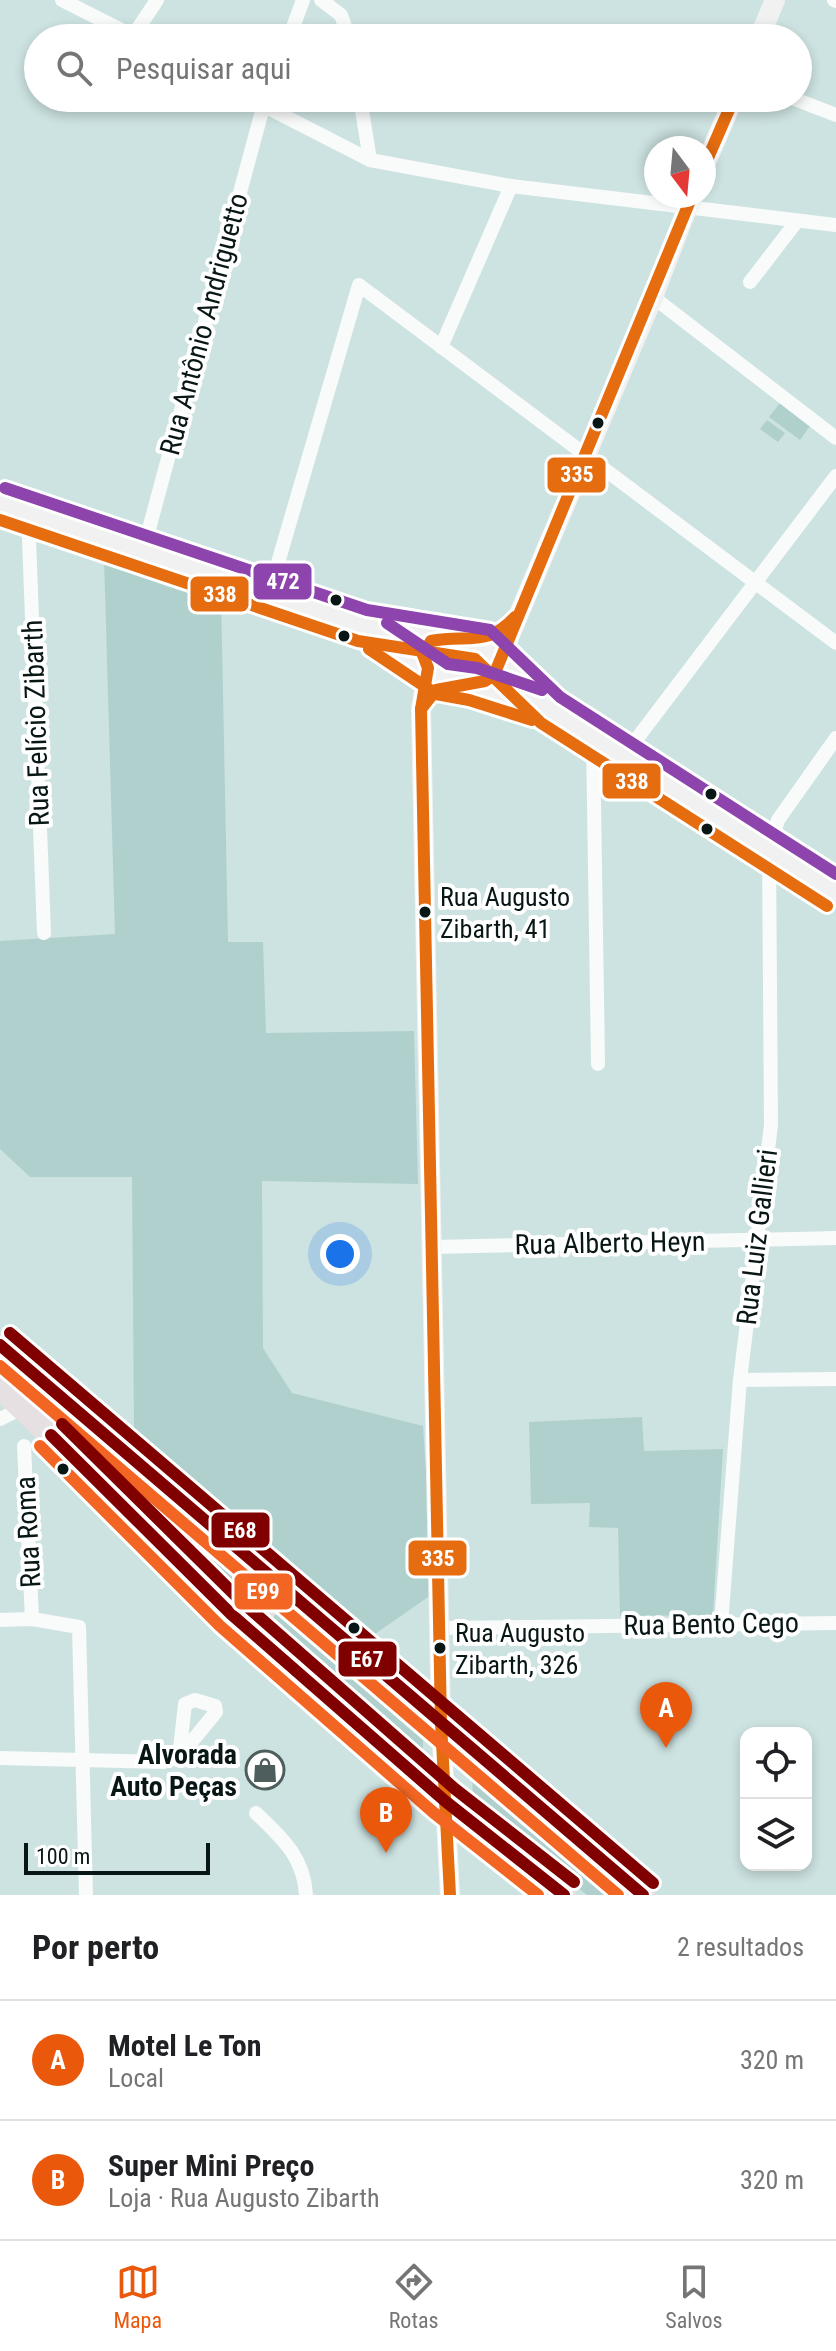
<!DOCTYPE html>
<html lang="pt">
<meta charset="utf-8">
<style>
:root{--surface:#fff;--page:#f6f6f6;--text:#202124;--muted:#757577;--line:#e0e0e0;--accent:#ea580c}
body{margin:0;font-family:"Roboto Condensed",sans-serif;background:var(--page);color:var(--text)}
.controls{position:absolute;right:24px;bottom:24px;display:grid;overflow:hidden;border-radius:16px;box-shadow:0 4px 12px #0003}
.controls button{width:72px;height:72px;display:grid;place-items:center;padding:0;border:0;border-bottom:2px solid var(--line);background:var(--surface);color:var(--text);font:40px sans-serif}
.compass{position:absolute;left:644px;top:136px;width:72px;height:72px;border-radius:50%;background:var(--surface);box-shadow:0 4px 12px #0003;rotate:164deg}
.scale{position:absolute;left:24px;bottom:20px;width:186px;box-sizing:border-box;padding-left:8px;border:4px solid #081715;border-top:0;font-size:22px;line-height:28px;white-space:nowrap;color:#081715;-webkit-text-stroke:6px #fff;paint-order:stroke}
.you{position:absolute;left:340px;top:1254px;width:28px;height:28px;margin:-20px;border:6px solid #fff;border-radius:50%;background:#1a73e8;box-shadow:0 0 0 12px #1a73e833}
.badge{display:grid;place-items:center;width:52px;height:52px;border-radius:50%;background:var(--accent);color:#fff;font-size:26px;font-weight:700}
.pin{position:absolute;translate:-50% -66px;filter:drop-shadow(0 2px 4px #0008)}
.pin::after{content:'';position:absolute;top:42px;width:28px;height:24px;background:inherit;clip-path:polygon(0 0,100% 0,50% 100%)}
.list{margin:0;padding:0;list-style:none}
h2{display:flex;justify-content:space-between;align-items:center;height:104px;margin:0;padding:0 32px;font-size:34px}
h2 small{font-size:26px;font-weight:400;color:var(--muted)}
.list li{display:grid;grid-template-columns:52px 1fr auto;gap:24px;align-items:center;box-sizing:border-box;height:120px;padding:0 32px;border-top:2px solid var(--line)}
.list b{display:block;font-size:30px;white-space:nowrap}
.list p{margin:0;font-size:26px;white-space:nowrap;color:var(--muted)}
.list em{font-size:26px;font-style:normal;color:var(--muted)}
.icon{flex:none;width:44px;height:44px;fill:none;stroke:currentColor;stroke-width:2;stroke-linecap:round;stroke-linejoin:round}
.map{position:relative;flex:none;width:836px;height:1895px;overflow:hidden}
.search{position:absolute;background:var(--surface);box-shadow:0 4px 12px #0003;left:24px;right:24px;top:24px;height:88px;display:flex;align-items:center;gap:20px;box-sizing:border-box;padding:0 28px;border-radius:44px;color:var(--muted);font-size:30px}
.sheet{height:344px;background:var(--surface)}
nav{display:flex;justify-content:space-around;align-items:center;box-sizing:border-box;height:112px;border-top:2px solid var(--line);background:var(--surface);font-size:22px;color:var(--muted)}
nav a{display:grid;justify-items:center;gap:4px}
nav .on{color:var(--accent)}
.map>svg:first-child{display:block}
</style>
<div class="map">
<svg width="836" height="1895" viewBox="0 0 836 1895">
<rect width="100%" height="100%" fill="#cde3e1"/>
<g fill="#b0d0cd">
<polygon points="780,403 810,426 800,440 769,417"/>
<polygon points="767,420 785,433 778,442 760,429"/>
<polygon points="104,558 221,593 228,942 263,942 266,1033 414,1031 418,1184 262,1181 263,1348 292,1393 423,1426 434,1593 372,1636 134,1429 132,1177 30,1177 0,1149 0,941 115,934"/>
<polygon points="0,1355 102,1450 273,1595 255,1622 123,1490 0,1375"/>
<polygon points="642,1417 644,1451 723,1449 713,1615 620,1616 618,1528 589,1527 590,1503 531,1504 529,1422"/>
<path d="M276,1612C312,1616 394,1706 423,1733V1763L267,1632Z"/>
<polygon points="472,1757 630,1895 587,1895 528,1848 473,1811"/>
</g>
<g fill="none" stroke-linecap="round" stroke-linejoin="round">
<g stroke="#f8fbfa" stroke-width="14">
<polyline points="62,0 137,38"/>
<polyline points="321,0 341,15 349,38"/>
<polyline points="834,0 836,1"/>
<polyline points="133,36 157,0"/>
<polyline points="289,38 303,0"/>
<polyline points="249,98 370,160 511,186 836,225"/>
<polyline points="360,98 370,160"/>
<polyline points="792,98 836,115"/>
<polyline points="750,282 797,221"/>
<polyline points="653,297 836,438"/>
<polyline points="441,347 511,186"/>
<polyline points="28,513 44,933"/>
<polyline points="143,551 265,100"/>
<polyline points="268,597 359,285 836,643"/>
<polyline points="593,737 598,1064"/>
<polyline points="623,757 836,476"/>
<polyline points="433,1247 836,1238"/>
<polyline points="740,1380 836,1379"/>
<polyline points="0,1419 22,1408"/>
<polyline points="24,1446 32,1619"/>
<polyline points="0,1620 32,1619 79,1627 86,1895"/>
<polyline points="721,1624 740,1380 771,1125 769,850 778,820 836,738"/>
<polyline points="441,1628 836,1623"/>
<polygon points="195,1700 215,1706 216,1712 179,1757 185,1704"/>
<polyline points="0,1758 163,1762 179,1757"/>
<path d="M256,1813C282,1838 304,1857 306,1895"/>
</g>
<g stroke="#f1f1f2" stroke-width="20">
<polyline points="759,38 775,0"/>
<polyline points="704,167 734,98"/>
<polyline points="0,503 284,602 363,626 440,638"/>
<polyline points="373,632 425,664"/>
<polyline points="499,661 653,297 692,196"/>
<path d="M501,665L485,681C462,686 429,683 423,655L431,641L456,638L483,644L550,710L836,893"/>
<polyline points="428,668 421,709 441,1723 450,1895"/>
<polyline points="473,684 543,707"/>
</g>
<g stroke="#e6e0e3" stroke-width="24">
<polyline points="0,1345 643,1895"/>
<polyline points="0,1387 122,1503 231,1614 445,1801 564,1895"/>
<polyline points="260,1640 257,1625 265,1606 291,1596"/>
</g>
<defs>
<g id="bus-1">
<polyline points="704,167 734,98"/>
<polyline points="421,709 436,690 485,681 494,675 692,196"/>
<path d="M450,1895L441,1723L421,709L428,668L423,655L431,641C467,634 487,648 515,617"/>
</g>
<g id="bus-2">
<polyline points="0,1345 643,1895"/>
<polyline points="51,1435 231,1614 445,1801 564,1895"/>
</g>
<g id="bus-3">
<polyline points="0,1366 618,1895"/>
<polyline points="40,1446 220,1626 434,1813 538,1895"/>
</g>
<g id="bus-4">
<polyline points="10,1333 653,1883"/>
<polyline points="62,1424 242,1602 455,1789 574,1882"/>
</g>
<g id="bus-5">
<polyline points="0,520 358,641 475,659 541,723 827,906"/>
<polyline points="369,649 436,694 469,700 532,720"/>
</g>
<g id="bus-6">
<polyline points="5,488 367,610 490,630 560,697 836,874"/>
<polyline points="387,623 448,664 477,668 542,690"/>
</g>
</defs>
<use href="#bus-1" stroke="#fff" stroke-width="18"/>
<use href="#bus-2" stroke="#fff" stroke-width="18"/>
<use href="#bus-3" stroke="#fff" stroke-width="18"/>
<use href="#bus-4" stroke="#fff" stroke-width="18"/>
<use href="#bus-5" stroke="#fff" stroke-width="18"/>
<use href="#bus-6" stroke="#fff" stroke-width="18"/>
<use href="#bus-1" stroke="#e56d10" stroke-width="12"/>
<use href="#bus-2" stroke="#800000" stroke-width="12"/>
<use href="#bus-3" stroke="#f26522" stroke-width="12"/>
<use href="#bus-4" stroke="#800000" stroke-width="12"/>
<use href="#bus-5" stroke="#e56d10" stroke-width="12"/>
<use href="#bus-6" stroke="#8e44ad" stroke-width="12"/>
</g>
<defs>
<symbol id="shop-ring" viewBox="-11 -11 22 22"><circle r="9.5" fill="#fff" stroke="#4d5e5c" stroke-width="1.5"/><path d="M-5-2.5h2.3a2.7 3.5 0 0 1 5.4 0H5L5.5 6h-11ZM-1.5-2.5h3a1.5 2.3 0 0 0-3 0Z" fill="#4d5e5c"/></symbol>
</defs>
<g fill-rule="evenodd">
<use href="#shop-ring" x="243" y="1748" width="44" height="44"/>
</g>
<g fill="#081715" stroke="#fff" stroke-width="3">
<circle cx="598" cy="423" r="7"/>
<circle cx="336" cy="600" r="7"/>
<circle cx="344" cy="636" r="7"/>
<circle cx="711" cy="794" r="7"/>
<circle cx="707" cy="829" r="7"/>
<circle cx="425" cy="912" r="7"/>
<circle cx="63" cy="1469" r="7"/>
<circle cx="354" cy="1628" r="7"/>
<circle cx="440" cy="1648" r="7"/>
</g>
<g text-anchor="middle" dominant-baseline="central" stroke-width="8" stroke-linejoin="round" paint-order="stroke">
<g font-size="26" fill="#081715" stroke="#fff" text-anchor="start">
<text x="440" y="897">Rua Augusto<tspan x="440" dy="32">Zibarth, 41</tspan></text>
<text x="455" y="1633">Rua Augusto<tspan x="455" dy="32">Zibarth, 326</tspan></text>
</g>
<g font-size="28" fill="#081715" stroke="#fff">
<text transform="translate(204 324) rotate(-75)">Rua Antônio Andriguetto</text>
<text transform="translate(36 723) rotate(-92)">Rua Felício Zibarth</text>
<text transform="translate(757 1237) rotate(-83)">Rua Luiz Gallieri</text>
<text transform="translate(610 1243) rotate(-1)">Rua Alberto Heyn</text>
<text transform="translate(28 1532) rotate(-93)">Rua Roma</text>
<text transform="translate(711 1624) rotate(-1)">Rua Bento Cego</text>
</g>
<g font-size="28" font-weight="bold" fill="#081715" stroke="#fff" text-anchor="end">
<text x="237" y="1754">Alvorada<tspan x="237" dy="32">Auto Peças</tspan></text>
</g>
</g>
<g stroke="#fff" stroke-width="3">
<rect x="546" y="456" width="61" height="38" rx="8" fill="#e56d10"/>
<rect x="252" y="562" width="61" height="39" rx="8" fill="#8e44ad"/>
<rect x="189" y="575" width="61" height="38" rx="8" fill="#e56d10"/>
<rect x="601" y="762" width="61" height="38" rx="8" fill="#e56d10"/>
<rect x="210" y="1511" width="61" height="38" rx="8" fill="#800000"/>
<rect x="407" y="1539" width="61" height="38" rx="8" fill="#e56d10"/>
<rect x="233" y="1572" width="61" height="39" rx="8" fill="#f26522"/>
<rect x="337" y="1640" width="61" height="38" rx="8" fill="#800000"/>
</g>
<g font-size="22" text-anchor="middle" font-weight="bold" fill="#fff">
<text x="577" y="482">335</text>
<text x="283" y="589">472</text>
<text x="220" y="602">338</text>
<text x="632" y="789">338</text>
<text x="240" y="1538">E68</text>
<text x="438" y="1566">335</text>
<text x="263" y="1599">E99</text>
<text x="367" y="1667">E67</text>
</g>
</svg>
<div class="controls">
<button><svg class="icon" aria-label="locate" viewBox="0 0 24 24"><circle cx="12" cy="12" r="6"/><path d="M12 2v4M12 18v4M2 12h4M18 12h4"/></svg></button>
<button><svg class="icon" aria-label="layers" viewBox="0 0 24 24"><path d="M12 4l9 5-9 5-9-5zM3 14l9 5 9-5"/></svg></button>
</div>
<svg class="compass" viewBox="-18 -18 36 36"><path d="M0-13l5 13h-10z" fill="#e53935"/><path d="M0 13l5-13h-10z" fill="#757577"/></svg>
<div class="scale">100 m</div>
<div class="you"></div>
<div class="pin badge" style="left:666px;top:1748px">A</div>
<div class="pin badge" style="left:386px;top:1853px">B</div>
<div class="search"><svg class="icon" aria-label="search" viewBox="0 0 24 24"><circle cx="10" cy="10" r="6"/><path d="M15 15l6 6"/></svg>Pesquisar aqui</div>
</div>
<section class="sheet">
<h2>Por perto<small>2 resultados</small></h2>
<ul class="list">
<li><span class="badge">A</span><div><b>Motel Le Ton</b><p>Local</p></div><em>320 m</em></li>
<li><span class="badge">B</span><div><b>Super Mini Preço</b><p>Loja · Rua Augusto Zibarth</p></div><em>320 m</em></li>
</ul>
</section>
<nav>
<a class="on"><svg class="icon" aria-label="map" viewBox="0 0 24 24"><path d="M3 6l6-2 6 2 6-2v14l-6 2-6-2-6 2zM9 4v14M15 6v14"/></svg>Mapa</a>
<a><svg class="icon" aria-label="directions" viewBox="0 0 24 24"><path d="M12 3l9 9-9 9-9-9zM9 14v-3h6M13 9l2 2-2 2"/></svg>Rotas</a>
<a><svg class="icon" aria-label="saved" viewBox="0 0 24 24"><path d="M7 4h10v16l-5-4-5 4z"/></svg>Salvos</a>
</nav>
